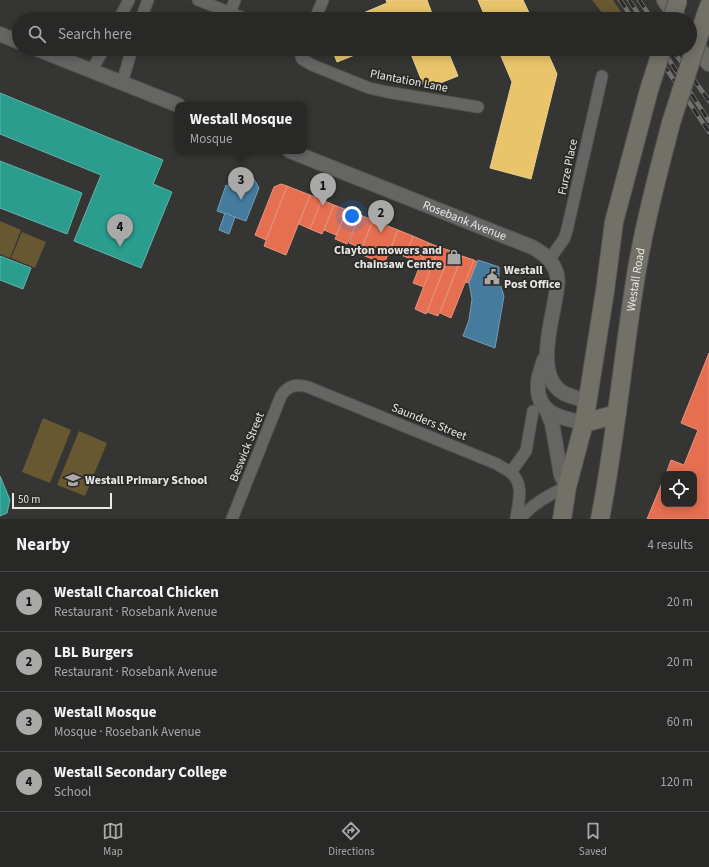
<!DOCTYPE html>
<meta charset="utf-8">
<style>
:root{--surface:#282827;--page:#30302f;--text:#f1f3f6;--muted:#a5a6a7;--line:#444;--accent:#aaa9a8}
body{margin:0;font-family:"Source Sans 3",sans-serif;background:var(--page);color:var(--text)}
.controls{position:absolute;right:12px;bottom:12px;display:grid;overflow:hidden;border-radius:8px;box-shadow:0 2px 10px #0003}
.controls button{width:36px;height:36px;display:grid;place-items:center;padding:0;border:0;border-bottom:1px solid var(--line);background:var(--surface);color:var(--text);font:20px sans-serif}
.scale{position:absolute;left:12px;bottom:10px;width:100px;box-sizing:border-box;padding-left:4px;border:2px solid #e9e8e7;border-top:0;font-size:11px;line-height:14px;white-space:nowrap;color:#e9e8e7;-webkit-text-stroke:3px #2c2b29;paint-order:stroke}
.you{position:absolute;left:352px;top:216px;width:14px;height:14px;margin:-10px;border:3px solid #fff;border-radius:50%;background:#1a73e8;box-shadow:0 0 0 6px #1a73e833}
.badge{display:grid;place-items:center;width:26px;height:26px;border-radius:50%;background:var(--accent);color:#111;font-size:13px;font-weight:700}
.pin{position:absolute;translate:-50% -33px;filter:drop-shadow(0 1px 2px #0008)}
.pin::after{content:'';position:absolute;top:21px;width:14px;height:12px;background:inherit;clip-path:polygon(0 0,100% 0,50% 100%)}
.popup{position:absolute;left:175px;top:102px;width:132px;height:52px;box-sizing:border-box;display:grid;place-content:center;border-radius:8px;background:var(--surface);filter:drop-shadow(0 1px 3px #0005);font-size:13px;white-space:nowrap;color:var(--muted)}
.popup b{font-size:15px;color:var(--text)}
.popup::after{content:'';position:absolute;left:50%;top:100%;margin-left:-8px;border:8px solid transparent;border-top-color:var(--surface)}
.list{margin:0;padding:0;list-style:none}
h2{display:flex;justify-content:space-between;align-items:center;height:52px;margin:0;padding:0 16px;font-size:17px}
h2 small{font-size:13px;font-weight:400;color:var(--muted)}
.list li{display:grid;grid-template-columns:26px 1fr auto;gap:12px;align-items:center;box-sizing:border-box;height:60px;padding:0 16px;border-top:1px solid var(--line)}
.list b{display:block;font-size:15px;white-space:nowrap}
.list p{margin:0;font-size:13px;white-space:nowrap;color:var(--muted)}
.list em{font-size:13px;font-style:normal;color:var(--muted)}
.icon{flex:none;width:22px;height:22px;fill:none;stroke:currentColor;stroke-width:2;stroke-linecap:round;stroke-linejoin:round}
.map{position:relative;flex:none;width:709px;height:519px;overflow:hidden}
.search{position:absolute;background:var(--surface);box-shadow:0 2px 10px #0003;left:12px;right:12px;top:12px;height:44px;display:flex;align-items:center;gap:10px;box-sizing:border-box;padding:0 14px;border-radius:22px;color:var(--muted);font-size:15px}
.sheet{height:292px;background:var(--surface)}
nav{display:flex;justify-content:space-around;align-items:center;box-sizing:border-box;height:56px;border-top:1px solid var(--line);background:var(--surface);font-size:11px;color:var(--muted)}
nav a{display:grid;justify-items:center;gap:2px}
nav .on{color:var(--accent)}
.map>svg:first-child{display:block}
</style>
<div class="map">
<svg width="709" height="519" viewBox="0 0 709 519">
<rect width="100%" height="100%" fill="#353534"/>
<g fill="#685831">
<polygon points="592,0 613,0 626,19 607,19"/>
<polygon points="0,221 21,230 10,258 0,254"/>
<polygon points="22,232 46,242 35,268 11,258"/>
<polygon points="43,418 71,430 50,483 22,472"/>
<polygon points="79,431 107,443 85,496 57,485"/>
</g>
<g fill="#e9c46a" stroke="#e9cf90">
<polygon points="386,0 427,0 434,19 349,19 387,3"/>
<polygon points="478,0 523,0 532,19 486,19"/>
<polygon points="332,49 370,49 337,62"/>
<polygon points="409,49 447,49 458,76 425,89"/>
<polygon points="498,49 546,49 557,74 531,179 490,168 512,82"/>
</g>
<g fill="#e76f51" stroke="#e8937e">
<polygon points="281,184 287,186 266,240 255,235 274,187"/>
<polygon points="287,186 310,195 286,255 264,246"/>
<polygon points="310,195 322,200 310,229 299,224"/>
<polygon points="322,200 334,205 322,234 310,229"/>
<polygon points="334,205 347,210 336,235 324,230"/>
<polygon points="347,210 360,215 347,244 335,239"/>
<polygon points="360,215 373,220 361,248 349,243"/>
<polygon points="373,220 398,230 384,264 360,254"/>
<polygon points="398,230 413,236 406,257 390,251"/>
<polygon points="413,236 429,243 421,263 406,257"/>
<polygon points="429,243 439,247 424,287 413,283"/>
<polygon points="439,247 451,251 426,314 415,309"/>
<polygon points="451,251 462,256 438,316 427,312"/>
<polygon points="462,256 474,260 451,318 440,313"/>
<polygon points="474,260 477,262 469,283 465,282"/>
<polygon points="709,353 709,519 647,519 664,478 664,504 694,504 694,474 666,474 671,460 684,465 698,430 681,423"/>
</g>
<g fill="#2a9d8f" stroke="#63b4a9">
<polygon points="0,93 163,160 153,184 172,192 141,268 74,241 101,175 0,134"/>
<polygon points="0,161 82,193 67,234 0,208"/>
<polygon points="0,256 31,268 23,289 0,280"/>
<polygon points="0,476 10,500 7,513 0,516"/>
</g>
<g fill="#457b9d" stroke="#769cb3">
<polygon points="245,176 254,179 259,188 246,221 217,211 226,185 228,186 229,183 235,185 236,183 242,185"/>
<polygon points="225,213 235,217 229,234 219,230"/>
<polygon points="478,260 499,267 499,281 504,296 495,348 463,336 469,320 472,299 469,283"/>
</g>
<g fill="none" stroke-linecap="round" stroke-linejoin="round">
<defs>
<g id="minor">
<polyline points="198,0 246,19"/>
<polyline points="230,13 235,0"/>
<polyline points="119,19 129,0"/>
<polyline points="141,19 148,0"/>
<polyline points="315,19 323,0"/>
<polyline points="299,49 302,59 312,65 369,88 387,92 478,107"/>
<polyline points="91,71 104,49"/>
<polyline points="122,83 132,49"/>
<polyline points="549,260 564,239 567,230 602,76"/>
<polyline points="511,472 526,451 533,411"/>
<path d="M232,519L281,396C288,385 296,384 308,387L497,464C502,468 507,469 511,473C525,484 518,504 516,519"/>
<path d="M520,519C531,505 551,493 567,487"/>
</g>
<g id="tertiary">
<polyline points="0,34 19,42"/>
<polyline points="37,49 178,105"/>
<path id="s1" d="M290,151L532,247C541,252 549,257 554,267C560,277 557,289 555,300C551,324 538,369 557,388C564,396 578,398 588,401"/>
<path d="M544,360C542,367 538,376 538,384C536,414 561,418 584,423"/>
<polyline points="545,407 552,423 561,475 567,487"/>
</g>
<g id="secondary">
<polyline points="665,0 678,19"/>
<polyline points="690,37 709,63"/>
</g>
<g id="primary">
<polyline points="702,26 709,6"/>
<polyline points="584,423 617,414"/>
<polyline points="562,519 567,487 584,423 605,291 614,222 649,90"/>
<path id="s2" d="M600,519C615,443 622,365 634,288C642,233 657,177 671,123"/>
</g>
</defs>
<use href="#minor" stroke="#525251" stroke-width="13"/>
<use href="#tertiary" stroke="#525251" stroke-width="16"/>
<use href="#secondary" stroke="#525251" stroke-width="18"/>
<use href="#primary" stroke="#525251" stroke-width="20"/>
<use href="#minor" stroke="#656564" stroke-width="11"/>
<use href="#tertiary" stroke="#656564" stroke-width="14"/>
<use href="#secondary" stroke="#6c6b65" stroke-width="16"/>
<use href="#primary" stroke="#727067" stroke-width="18"/>
<defs>
<g id="rail">
<polyline points="620,0 633,19"/>
<polyline points="629,0 642,19"/>
<polyline points="639,0 652,19"/>
<polyline points="653,49 709,132"/>
<polyline points="662,49 709,121"/>
<polyline points="672,49 709,101"/>
</g>
</defs>
<use href="#rail" stroke="#717170" stroke-width="4.5"/>
<use href="#rail" stroke="#2c2b29" stroke-width="3" stroke-dasharray="9" stroke-linecap="butt"/>
<defs>
<g id="primary-bridge">
<polyline points="672,19 678,0"/>
<polyline points="649,90 662,49"/>
<polyline points="671,123 702,26"/>
</g>
</defs>
<use href="#primary-bridge" stroke="#525251" stroke-width="20" stroke-linecap="butt"/>
<use href="#primary-bridge" stroke="#727067" stroke-width="18"/>
</g>
<defs>
<symbol id="shop-bare" viewBox="-9 -9 18 18"><path d="M-5-2.5h2.3a2.7 3.5 0 0 1 5.4 0H5L5.5 6h-11ZM-1.5-2.5h3a1.5 2.3 0 0 0-3 0Z" fill="#aaa9a8" stroke="#2c2b29" stroke-width="2.5" paint-order="stroke"/></symbol>
<symbol id="civic-bare" viewBox="-9 -9 18 18"><path d="M-.6-6.5H3V-4.5H.6V-3L4-1V1h2V6H-6V1h2V-1L-.6-3ZM-1.2 2.5V6h2.4V2.5Z" fill="#aaa9a8" stroke="#2c2b29" stroke-width="2.5" paint-order="stroke"/></symbol>
<symbol id="school-bare" viewBox="-9 -9 18 18"><path d="M0-5L7-2L0 1L-7-2ZM-4 1L0 2.5L4 1V4Q0 6-4 4Z" fill="#aaa9a8" stroke="#2c2b29" stroke-width="2.5" paint-order="stroke"/></symbol>
</defs>
<g fill-rule="evenodd">
<use href="#shop-bare" x="443" y="246" width="22" height="22"/>
<use href="#civic-bare" x="481" y="266" width="22" height="22"/>
<use href="#school-bare" x="62" y="469" width="22" height="22"/>
</g>
<g text-anchor="middle" dominant-baseline="central" stroke-width="4" stroke-linejoin="round" paint-order="stroke">
<g font-size="12" fill="#e9e8e7" stroke="#2c2b29">
<text transform="translate(409 81) rotate(11)">Plantation Lane</text>
<text transform="translate(568 167) rotate(-78)">Furze Place</text>
<text stroke="none"><textPath href="#s1" startOffset="188">Rosebank Avenue</textPath></text>
<text stroke="none"><textPath href="#s2" startOffset="242">Westall Road</textPath></text>
<text transform="translate(429 422) rotate(22)">Saunders Street</text>
<text transform="translate(247 447) rotate(-68)">Beswick Street</text>
</g>
<g font-size="12" font-weight="bold" fill="#e9e8e7" stroke="#2c2b29" text-anchor="start">
<text x="442" y="250" text-anchor="end">Clayton mowers and<tspan x="442" dy="14">chainsaw Centre</tspan></text>
<text x="504" y="270">Westall<tspan x="504" dy="14">Post Office</tspan></text>
<text x="85" y="480">Westall Primary School</text>
</g>
</g>
</svg>
<div class="controls">
<button><svg class="icon" aria-label="locate" viewBox="0 0 24 24"><circle cx="12" cy="12" r="6"/><path d="M12 2v4M12 18v4M2 12h4M18 12h4"/></svg></button>
</div>
<div class="scale">50 m</div>
<div class="you"></div>
<div class="pin badge" style="left:323px;top:206px">1</div>
<div class="pin badge" style="left:381px;top:233px">2</div>
<div class="pin badge" style="left:241px;top:200px">3</div>
<div class="popup"><b>Westall Mosque</b>Mosque</div>
<div class="pin badge" style="left:120px;top:247px">4</div>
<div class="search"><svg class="icon" aria-label="search" viewBox="0 0 24 24"><circle cx="10" cy="10" r="6"/><path d="M15 15l6 6"/></svg>Search here</div>
</div>
<section class="sheet">
<h2>Nearby<small>4 results</small></h2>
<ul class="list">
<li><span class="badge">1</span><div><b>Westall Charcoal Chicken</b><p>Restaurant · Rosebank Avenue</p></div><em>20 m</em></li>
<li><span class="badge">2</span><div><b>LBL Burgers</b><p>Restaurant · Rosebank Avenue</p></div><em>20 m</em></li>
<li><span class="badge">3</span><div><b>Westall Mosque</b><p>Mosque · Rosebank Avenue</p></div><em>60 m</em></li>
<li><span class="badge">4</span><div><b>Westall Secondary College</b><p>School</p></div><em>120 m</em></li>
</ul>
</section>
<nav>
<a class="on"><svg class="icon" aria-label="map" viewBox="0 0 24 24"><path d="M3 6l6-2 6 2 6-2v14l-6 2-6-2-6 2zM9 4v14M15 6v14"/></svg>Map</a>
<a><svg class="icon" aria-label="directions" viewBox="0 0 24 24"><path d="M12 3l9 9-9 9-9-9zM9 14v-3h6M13 9l2 2-2 2"/></svg>Directions</a>
<a><svg class="icon" aria-label="saved" viewBox="0 0 24 24"><path d="M7 4h10v16l-5-4-5 4z"/></svg>Saved</a>
</nav>
